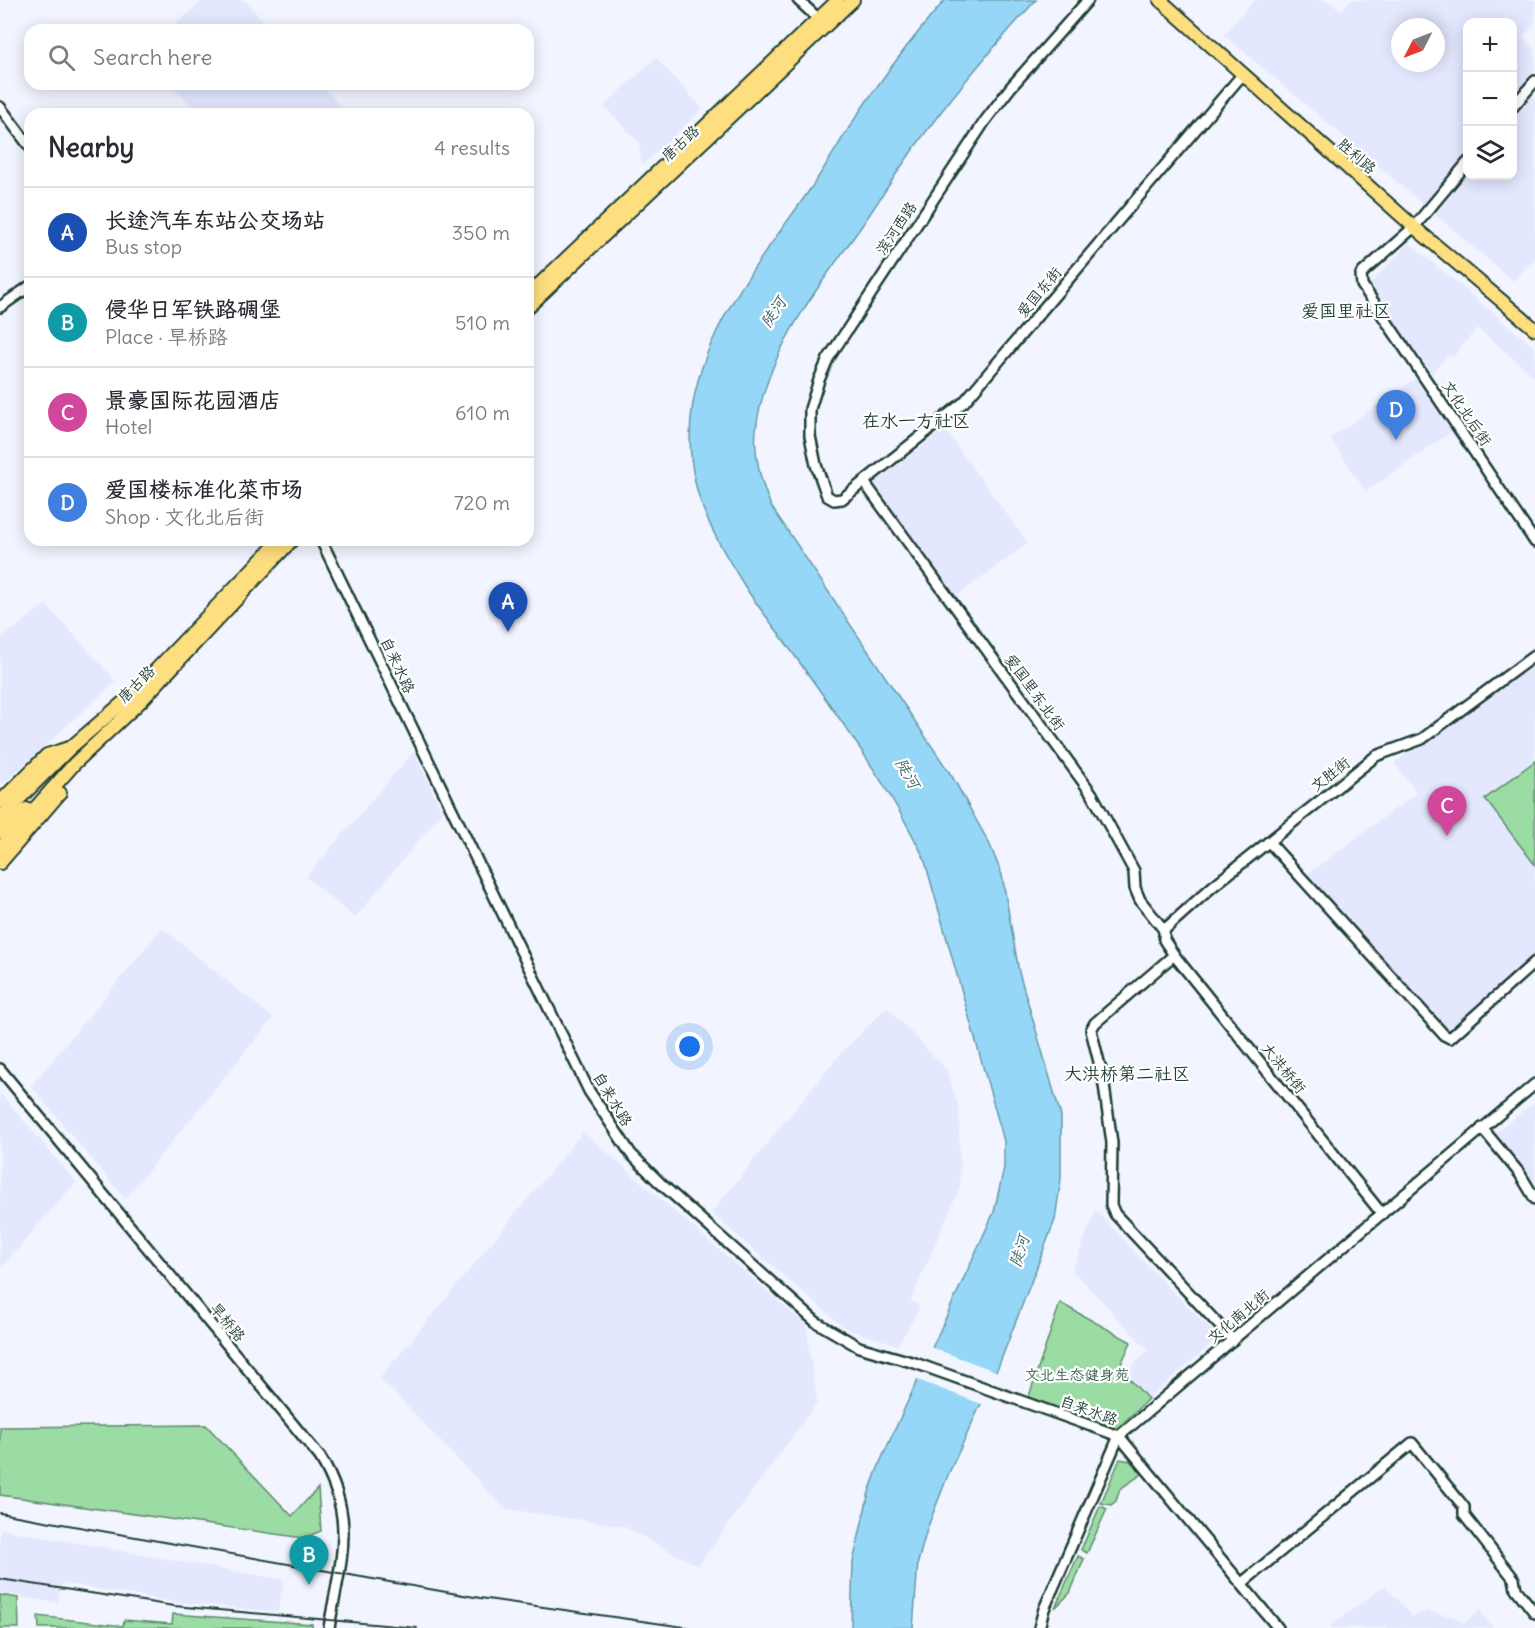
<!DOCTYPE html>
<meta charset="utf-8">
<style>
:root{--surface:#fff;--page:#f7f7f7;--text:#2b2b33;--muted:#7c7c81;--line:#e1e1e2;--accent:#ea580c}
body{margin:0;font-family:Delius,"LXGW WenKai TC",sans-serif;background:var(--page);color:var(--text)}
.controls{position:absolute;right:18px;top:18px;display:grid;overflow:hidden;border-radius:12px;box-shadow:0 3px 15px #0003}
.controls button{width:54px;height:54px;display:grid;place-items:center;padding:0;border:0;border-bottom:2px solid var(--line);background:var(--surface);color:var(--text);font:30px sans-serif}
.compass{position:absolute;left:1391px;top:18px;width:54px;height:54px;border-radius:50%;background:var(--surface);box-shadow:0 3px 15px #0003;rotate:228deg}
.you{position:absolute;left:690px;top:1047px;width:21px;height:21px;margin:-15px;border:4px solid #fff;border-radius:50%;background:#1a73e8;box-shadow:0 0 0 9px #1a73e833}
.badge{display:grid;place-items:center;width:39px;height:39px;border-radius:50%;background:var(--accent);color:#fff;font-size:20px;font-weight:700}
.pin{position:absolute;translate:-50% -50px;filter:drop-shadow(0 2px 3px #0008)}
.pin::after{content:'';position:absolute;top:32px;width:21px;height:18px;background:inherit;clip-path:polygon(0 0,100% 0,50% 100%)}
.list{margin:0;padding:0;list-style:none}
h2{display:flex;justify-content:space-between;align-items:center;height:78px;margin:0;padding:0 24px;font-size:26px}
h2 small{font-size:20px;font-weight:400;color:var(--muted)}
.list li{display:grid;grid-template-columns:39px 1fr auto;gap:18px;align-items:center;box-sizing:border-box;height:90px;padding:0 24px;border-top:2px solid var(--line)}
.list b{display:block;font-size:22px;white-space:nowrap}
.list p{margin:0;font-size:20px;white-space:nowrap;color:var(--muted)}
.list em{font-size:20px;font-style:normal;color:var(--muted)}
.icon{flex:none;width:33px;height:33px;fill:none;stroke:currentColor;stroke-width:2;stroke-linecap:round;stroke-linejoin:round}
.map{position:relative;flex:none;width:1535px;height:1628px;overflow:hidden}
.search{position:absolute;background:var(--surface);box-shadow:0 3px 15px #0003;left:24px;top:24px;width:510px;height:66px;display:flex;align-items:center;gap:15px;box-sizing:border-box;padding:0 21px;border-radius:18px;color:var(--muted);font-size:22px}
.panel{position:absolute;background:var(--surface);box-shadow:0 3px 15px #0003;left:24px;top:108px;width:510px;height:438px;border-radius:18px}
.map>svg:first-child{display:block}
</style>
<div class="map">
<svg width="1535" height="1628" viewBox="0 0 1535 1628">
<rect width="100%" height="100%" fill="#f2f5ff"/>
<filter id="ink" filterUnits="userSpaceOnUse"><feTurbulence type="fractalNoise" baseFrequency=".0167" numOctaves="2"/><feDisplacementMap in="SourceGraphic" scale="12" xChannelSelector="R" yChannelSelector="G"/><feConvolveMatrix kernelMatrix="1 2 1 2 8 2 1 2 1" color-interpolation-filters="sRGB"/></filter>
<g filter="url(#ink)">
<g fill="#e3e8fe" fill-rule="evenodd">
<polygon points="203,0 244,0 272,30 169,30"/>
<path d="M1254,0H1327L1341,11L1350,0H1535V23L1522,37L1535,50V73L1523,87L1535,98V259L1513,281L1224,35ZM1468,22H1512V176H1468ZM1400,27H1436V63H1400Z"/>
<polygon points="656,58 703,109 642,165 639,143 604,106"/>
<polygon points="170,84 321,84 347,114 184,114 192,107"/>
<polygon points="1409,243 1535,348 1535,377 1477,328 1453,357 1448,355 1431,374 1369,285"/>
<polygon points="1416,378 1451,432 1366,492 1330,438"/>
<polygon points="944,429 1028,543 957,596 873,484"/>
<polygon points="46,604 116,681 4,783 0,782 0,639"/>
<polygon points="1535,659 1535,969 1448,1044 1301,879 1417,793 1394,763"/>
<polygon points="414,751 442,812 355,918 306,877"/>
<polygon points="162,928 273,1018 125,1199 31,1086"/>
<polygon points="887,1007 947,1070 959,1109 960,1187 911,1300 920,1307 898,1345 846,1329 711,1213 840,1054"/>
<polygon points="0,1093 76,1182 0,1269"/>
<polygon points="1535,1102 1535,1191 1495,1133"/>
<polygon points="583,1132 806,1325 817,1403 698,1566 623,1526 505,1509 380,1378"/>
<polygon points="1096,1210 1158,1277 1219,1337 1148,1399 1125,1374 1148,1350 1072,1270"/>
<polygon points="0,1529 284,1580 278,1612 176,1602 62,1583 58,1603 0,1593"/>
<polygon points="1385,1585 1412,1617 1427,1611 1455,1617 1464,1623 1479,1610 1493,1628 1328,1628"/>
</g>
<g fill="#9bdba4" stroke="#5d8c6c" stroke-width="1.5">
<polygon points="1535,761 1535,865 1485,799"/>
<polygon points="1060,1303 1131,1342 1116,1375 1125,1374 1148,1399 1116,1430 1028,1399"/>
<polygon points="206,1425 292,1516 318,1488 321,1531 303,1538 0,1495 0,1427"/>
<polygon points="1120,1459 1130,1461 1142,1474 1120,1489 1116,1501 1111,1505 1101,1503"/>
<polygon points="1100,1506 1107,1509 1087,1553 1081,1550"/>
<polygon points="1078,1556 1084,1559 1070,1593 1055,1608"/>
<polygon points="0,1595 18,1598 19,1628 0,1628"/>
<polygon points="173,1614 312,1624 312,1628 39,1628 38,1616 123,1626 124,1620 172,1624"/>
</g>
<path fill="#96d7f7" stroke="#6699a9" stroke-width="1.5" d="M945,0H1036C997,43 954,93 920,140C899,168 881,198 861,227C819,286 769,348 757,422C752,449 760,481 771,506L953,778L990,845L1002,875L1019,972L1061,1116V1178L1055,1220L999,1365L948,1475L927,1529L918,1562L913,1628H851L853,1562L869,1492L881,1460L994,1212L1004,1168V1141L924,858C887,781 834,711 785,642C772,623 756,605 744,585C726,556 704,520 696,486C667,368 749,277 811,188C832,157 849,125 871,95C894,62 919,30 945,0Z"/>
<polygon fill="#f2f5ff" points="930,1347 998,1372 984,1405 915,1379"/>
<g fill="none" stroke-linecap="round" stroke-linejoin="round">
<defs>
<g id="minor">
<polyline points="798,0 823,23"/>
<polyline points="1088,0 1011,87 985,121 828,359 819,380 810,409 810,436 816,465 827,496 834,500 842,499 964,402 1242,75"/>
<polyline points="0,107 30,147"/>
<polyline points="1512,108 1535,81"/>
<polyline points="1468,162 1414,227 1361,274 1362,285 1535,542"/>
<polyline points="0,307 30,286"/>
<polyline points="864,482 1092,794 1134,871 1135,888 1140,900 1164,930"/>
<polyline points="321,540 589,1091 631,1154 659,1182 816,1322 859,1347 915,1363 1119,1436 1278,1628"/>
<polyline points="1269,842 1444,1035 1450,1038 1535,962"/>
<polyline points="1174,955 1095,1023 1091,1030 1103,1078 1112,1143 1111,1205 1115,1214 1233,1340"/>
<path d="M0,1069L320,1457C358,1519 340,1561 329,1628"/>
<polyline points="1482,1128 1520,1174 1535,1199"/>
<polyline points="1382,1214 1174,955 1164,940 1164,930 1212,887 1376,756 1422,739 1535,655"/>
<polyline points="1242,1583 1412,1443 1464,1507 1464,1515 1514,1579 1516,1589 1535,1613"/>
<polyline points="1039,1628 1044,1609 1119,1436 1535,1084"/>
</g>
<g id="major">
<polyline points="1160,0 1414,227 1535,329"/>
<polyline points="528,295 838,0"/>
<polyline points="528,307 853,0"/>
<polyline points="0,802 47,755 69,748"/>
<polyline points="0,818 70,748 134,693 280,540"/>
<polyline points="0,832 26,809"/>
<polyline points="0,848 75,763 141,701 292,540"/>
<polyline points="0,863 60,793"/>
</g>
</defs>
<use href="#minor" stroke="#1f3d34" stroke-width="14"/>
<use href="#major" stroke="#1f3d34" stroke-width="16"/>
<use href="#minor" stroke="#fff" stroke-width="9"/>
<use href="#major" stroke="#fddf80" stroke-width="12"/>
<g stroke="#1f3d34" stroke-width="2">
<polyline points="0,1513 480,1598 691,1628"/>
<polyline points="0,1579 174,1606 417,1628"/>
</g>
</g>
</g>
<g text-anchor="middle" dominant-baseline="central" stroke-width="4.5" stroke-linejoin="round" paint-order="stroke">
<g font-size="15" fill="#1f3d34" stroke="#fff">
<text transform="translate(680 143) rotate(-43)">唐古路</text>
<text transform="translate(1357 156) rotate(41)">胜利路</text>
<text transform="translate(896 228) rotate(-56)">滨河西路</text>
<text transform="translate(1039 292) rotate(-50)">爱国东街</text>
<text transform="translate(1467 413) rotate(56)">文化北后街</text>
<text transform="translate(398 665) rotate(65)">自来水路</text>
<text transform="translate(136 684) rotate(-45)">唐古路</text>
<text transform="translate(1035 692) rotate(54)">爱国里东北街</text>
<text transform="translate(1330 774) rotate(-38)">文胜街</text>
<text transform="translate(1284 1068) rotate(51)">大洪桥街</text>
<text transform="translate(613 1099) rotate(59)">自来水路</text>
<text transform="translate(1238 1316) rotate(-40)">文化南北街</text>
<text transform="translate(228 1322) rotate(50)">旱桥路</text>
<text transform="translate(1089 1410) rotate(20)">自来水路</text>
</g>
<g font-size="15" fill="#3e6450" stroke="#fff">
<text x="1077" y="1374">文北生态健身苑</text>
</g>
<g font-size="16" font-style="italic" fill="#3d6465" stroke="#fff">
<text transform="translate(773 312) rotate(-57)">陡河</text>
<text transform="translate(908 773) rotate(60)">陡河</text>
<text transform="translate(1019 1251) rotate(-73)">陡河</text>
</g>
<g font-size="18" fill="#1f3d34" stroke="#fff">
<text x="1346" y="310">爱国里社区</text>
<text x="916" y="420">在水一方社区</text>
<text x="1127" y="1073">大洪桥第二社区</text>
</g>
</g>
</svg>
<div class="controls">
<button>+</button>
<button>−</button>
<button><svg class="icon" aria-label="layers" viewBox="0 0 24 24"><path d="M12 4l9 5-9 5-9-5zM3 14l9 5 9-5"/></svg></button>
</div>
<svg class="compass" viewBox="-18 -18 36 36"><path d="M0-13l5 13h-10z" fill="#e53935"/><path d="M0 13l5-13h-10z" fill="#7c7c81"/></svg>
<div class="you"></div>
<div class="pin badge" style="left:508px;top:632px;background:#1a4fb4">A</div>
<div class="pin badge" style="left:309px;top:1585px;background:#0f9aa8">B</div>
<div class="pin badge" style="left:1447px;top:836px;background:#d1479c">C</div>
<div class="pin badge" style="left:1396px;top:440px;background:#3f7fe0">D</div>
<div class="search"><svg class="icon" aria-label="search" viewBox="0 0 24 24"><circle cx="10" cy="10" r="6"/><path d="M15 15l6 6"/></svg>Search here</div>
<section class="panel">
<h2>Nearby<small>4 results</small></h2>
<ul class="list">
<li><span class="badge" style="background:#1a4fb4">A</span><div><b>长途汽车东站公交场站</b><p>Bus stop</p></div><em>350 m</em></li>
<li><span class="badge" style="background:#0f9aa8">B</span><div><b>侵华日军铁路碉堡</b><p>Place · 旱桥路</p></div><em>510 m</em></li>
<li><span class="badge" style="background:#d1479c">C</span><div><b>景豪国际花园酒店</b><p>Hotel</p></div><em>610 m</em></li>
<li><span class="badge" style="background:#3f7fe0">D</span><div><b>爱国楼标准化菜市场</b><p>Shop · 文化北后街</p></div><em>720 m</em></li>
</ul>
</section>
</div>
